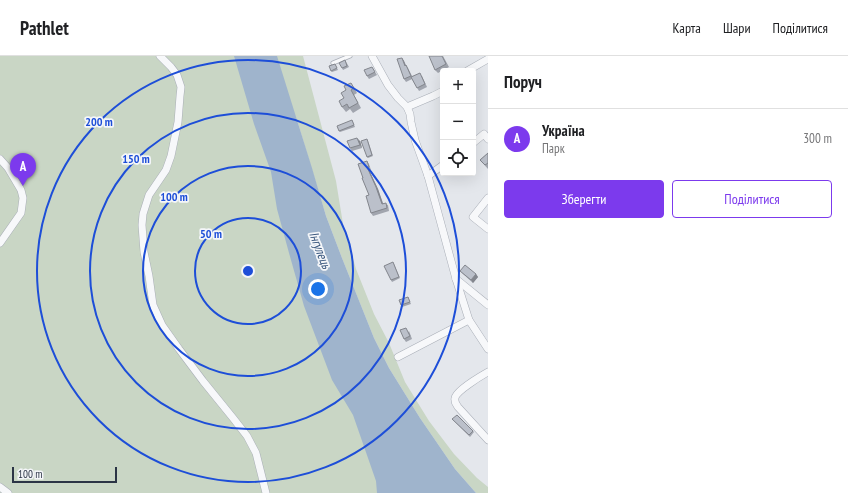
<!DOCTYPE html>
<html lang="uk">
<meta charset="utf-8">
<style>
:root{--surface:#fff;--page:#f2f2f2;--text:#202124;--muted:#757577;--line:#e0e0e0;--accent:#7c3aed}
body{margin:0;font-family:"PT Sans Narrow",sans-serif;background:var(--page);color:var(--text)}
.controls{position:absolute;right:12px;top:12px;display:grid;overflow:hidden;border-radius:4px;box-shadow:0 4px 16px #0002}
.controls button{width:36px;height:36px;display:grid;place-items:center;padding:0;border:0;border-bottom:1px solid var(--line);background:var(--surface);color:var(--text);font:20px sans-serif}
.scale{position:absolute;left:12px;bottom:10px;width:105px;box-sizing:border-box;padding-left:4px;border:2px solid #2b3445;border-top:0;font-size:11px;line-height:14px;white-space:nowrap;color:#2b3445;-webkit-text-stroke:3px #f4f6f9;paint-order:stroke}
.you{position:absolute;left:318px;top:233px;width:14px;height:14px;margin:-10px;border:3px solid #fff;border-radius:50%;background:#1a73e8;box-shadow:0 0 0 6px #1a73e833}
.badge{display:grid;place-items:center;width:26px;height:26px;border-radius:50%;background:var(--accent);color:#fff;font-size:13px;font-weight:700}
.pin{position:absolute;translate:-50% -33px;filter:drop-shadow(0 1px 2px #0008)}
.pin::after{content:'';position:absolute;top:21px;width:14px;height:12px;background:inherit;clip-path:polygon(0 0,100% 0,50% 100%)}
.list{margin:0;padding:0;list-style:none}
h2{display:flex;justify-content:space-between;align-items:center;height:52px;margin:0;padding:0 16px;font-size:17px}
h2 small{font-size:13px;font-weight:400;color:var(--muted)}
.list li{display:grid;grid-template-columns:26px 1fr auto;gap:12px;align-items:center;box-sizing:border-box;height:60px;padding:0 16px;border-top:1px solid var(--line)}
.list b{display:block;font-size:15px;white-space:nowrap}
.list p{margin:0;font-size:13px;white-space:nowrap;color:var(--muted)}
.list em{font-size:13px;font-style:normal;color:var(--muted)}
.actions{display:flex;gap:8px;padding:12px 16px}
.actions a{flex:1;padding:9px 0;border:1px solid var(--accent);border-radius:4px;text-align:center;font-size:14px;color:var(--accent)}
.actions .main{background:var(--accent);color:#fff}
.icon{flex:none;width:22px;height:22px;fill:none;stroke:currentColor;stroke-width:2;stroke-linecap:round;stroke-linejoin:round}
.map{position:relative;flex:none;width:488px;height:437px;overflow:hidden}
header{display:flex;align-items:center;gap:24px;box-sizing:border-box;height:56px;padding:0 20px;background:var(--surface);border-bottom:1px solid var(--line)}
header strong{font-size:19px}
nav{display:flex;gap:22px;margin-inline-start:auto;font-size:14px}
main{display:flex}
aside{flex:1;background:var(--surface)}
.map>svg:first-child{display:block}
</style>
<header>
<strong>Pathlet</strong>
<nav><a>Карта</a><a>Шари</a><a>Поділитися</a></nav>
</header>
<main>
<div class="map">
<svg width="488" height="437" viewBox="0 0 488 437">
<rect width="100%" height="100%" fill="#e4e7ec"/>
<g fill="#c9d6c5">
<polygon points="0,0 245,0 441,437 0,437"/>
<polygon points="265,0 303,0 336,125 343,168 356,213 374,258 389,287 405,326 429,365 454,398 477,422 488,431 488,437 476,437 455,413 420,362 389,312 374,282 342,202 326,160 297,64"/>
</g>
<polygon fill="#9fb4cc" points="234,0 277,0 312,112 326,160 342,202 374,282 389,312 420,362 455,413 476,437 377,437 376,425 353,359 332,324 304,250 289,197 277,153 271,116 254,68"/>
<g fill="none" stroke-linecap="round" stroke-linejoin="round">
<defs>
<polyline id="service" points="333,7 350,0"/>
<g id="minor">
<polyline points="160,0 171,11 177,19 181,31 180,40 178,66 171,100 166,114 149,139 143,158 142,169 144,196 149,220 153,249 162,269 179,293 203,325 233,362 247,380 256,397 266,437"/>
<polyline points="372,0 388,29 398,42 407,51 410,58 411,66 415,84 428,120 456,223 469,264 488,293"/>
<polyline points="467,15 488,3"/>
<polyline points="407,51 433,40 443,35"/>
<polyline points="473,87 484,78 488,83"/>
<polyline points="0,103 8,112 21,134 23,142 21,157 0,187"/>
<polyline points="428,120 443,109"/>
<polyline points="488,142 473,161 488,173"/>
<polyline points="456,223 488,249"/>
<polyline points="398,301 469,264"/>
<path d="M488,316C481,320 456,335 455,342C454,346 456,348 458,351L488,384"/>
<polyline points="0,431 8,437"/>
</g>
</defs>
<use href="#service" stroke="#a9aeb7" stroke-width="5"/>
<use href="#minor" stroke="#a9aeb7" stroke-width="8"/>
<use href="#service" stroke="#f7f8fa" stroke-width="3.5"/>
<use href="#minor" stroke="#f7f8fa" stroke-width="7"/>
</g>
<g fill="#a1a5ae">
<polygon points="443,0 449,11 438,17 435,14"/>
<polygon points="402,2 404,5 406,9 408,12 412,20 422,20 427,31 419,35 412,23 406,26 404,23"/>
<polygon points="345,4 349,11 343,14 342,12"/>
<polygon points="335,8 338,14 332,16 331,15"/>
<polygon points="372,11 377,19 369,23 367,20"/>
<polygon points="351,27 357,37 354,39 361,52 353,57 350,53 346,56 342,51 346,34"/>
<polygon points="352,64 355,71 340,76 339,75"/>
<polygon points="360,85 362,92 352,95 350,92"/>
<polygon points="368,85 373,100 368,102 367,101"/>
<polygon points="488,97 488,113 480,104"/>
<polygon points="367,105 369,108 371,114 369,114 378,133 383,147 388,149 389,155 373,160 371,157 369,139 363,122"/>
<polygon points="394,208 400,222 392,226 391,224"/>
<polygon points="460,215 476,218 478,221 473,227 463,218"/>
<polygon points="408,241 411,248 402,251 401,249"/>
<polygon points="409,275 412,283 406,286 404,283"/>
<polygon points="452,363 473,375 474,376 470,381"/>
</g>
<g fill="#83868d">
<polygon points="402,2 404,5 407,13 405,10"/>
<polygon points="357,82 360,85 362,92 360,89"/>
<polygon points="367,111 369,114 378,133 384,151 382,148"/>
<polygon points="476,218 478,221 473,227 471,224"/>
</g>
<g fill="#bbc0ca" stroke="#83868d">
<polygon points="429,0 442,0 446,8 435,14"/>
<polygon points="402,2 405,10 406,9 411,20 404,23 397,3"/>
<polygon points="345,4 347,10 342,12 339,7"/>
<polygon points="335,8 337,12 331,15 329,10"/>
<polygon points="372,11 375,16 367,20 364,14"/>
<polygon points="420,17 425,28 417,32 411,21"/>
<polygon points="351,27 354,32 351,34 358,47 349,52 347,48 342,51 339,45 344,42 341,37 346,34 344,30"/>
<polygon points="352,64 354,69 339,75 337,70"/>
<polygon points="357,82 360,89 350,92 347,85"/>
<polygon points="367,83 372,99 367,101 361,85"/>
<polygon points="488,97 488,107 485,109 480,104"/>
<polygon points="367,105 369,111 367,111 376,131 382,148 386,147 387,152 371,157 366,140 369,139 362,122 363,122 358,108"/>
<polygon points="393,206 399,221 391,224 384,210"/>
<polygon points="465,209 476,218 471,224 460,215"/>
<polygon points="408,241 410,246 401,249 399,244"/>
<polygon points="406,272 410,280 404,283 400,274"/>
<polygon points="457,359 473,375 469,379 452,363"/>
</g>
<g fill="none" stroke="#1d4ed8" stroke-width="2">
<circle cx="248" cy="215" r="53"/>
<circle cx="248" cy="215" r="105"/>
<circle cx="248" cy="215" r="158"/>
<circle cx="248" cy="215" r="211"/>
</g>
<g text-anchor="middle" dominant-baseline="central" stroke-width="3.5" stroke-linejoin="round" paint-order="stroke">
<g font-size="13" font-style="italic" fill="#34527a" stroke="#f4f6f9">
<text transform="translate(320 194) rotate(69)">Інгулець</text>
</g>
</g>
<circle cx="248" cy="215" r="6" fill="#1d4ed8" stroke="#f4f6f9" stroke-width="2"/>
<g font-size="12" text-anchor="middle" font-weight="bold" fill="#1d4ed8" stroke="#f4f6f9" stroke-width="3.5" stroke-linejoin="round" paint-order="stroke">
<text x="99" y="70">200 m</text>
<text x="136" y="107">150 m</text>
<text x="174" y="145">100 m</text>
<text x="211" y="182">50 m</text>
</g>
</svg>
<div class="controls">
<button>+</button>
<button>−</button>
<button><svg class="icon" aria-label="locate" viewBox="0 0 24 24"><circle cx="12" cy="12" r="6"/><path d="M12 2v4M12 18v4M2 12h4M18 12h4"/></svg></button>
</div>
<div class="scale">100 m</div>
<div class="you"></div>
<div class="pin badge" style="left:23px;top:130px">A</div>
</div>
<aside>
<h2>Поруч<small></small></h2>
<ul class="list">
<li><span class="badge">A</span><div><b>Україна</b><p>Парк</p></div><em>300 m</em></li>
</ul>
<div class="actions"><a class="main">Зберегти</a><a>Поділитися</a></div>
</aside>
</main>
